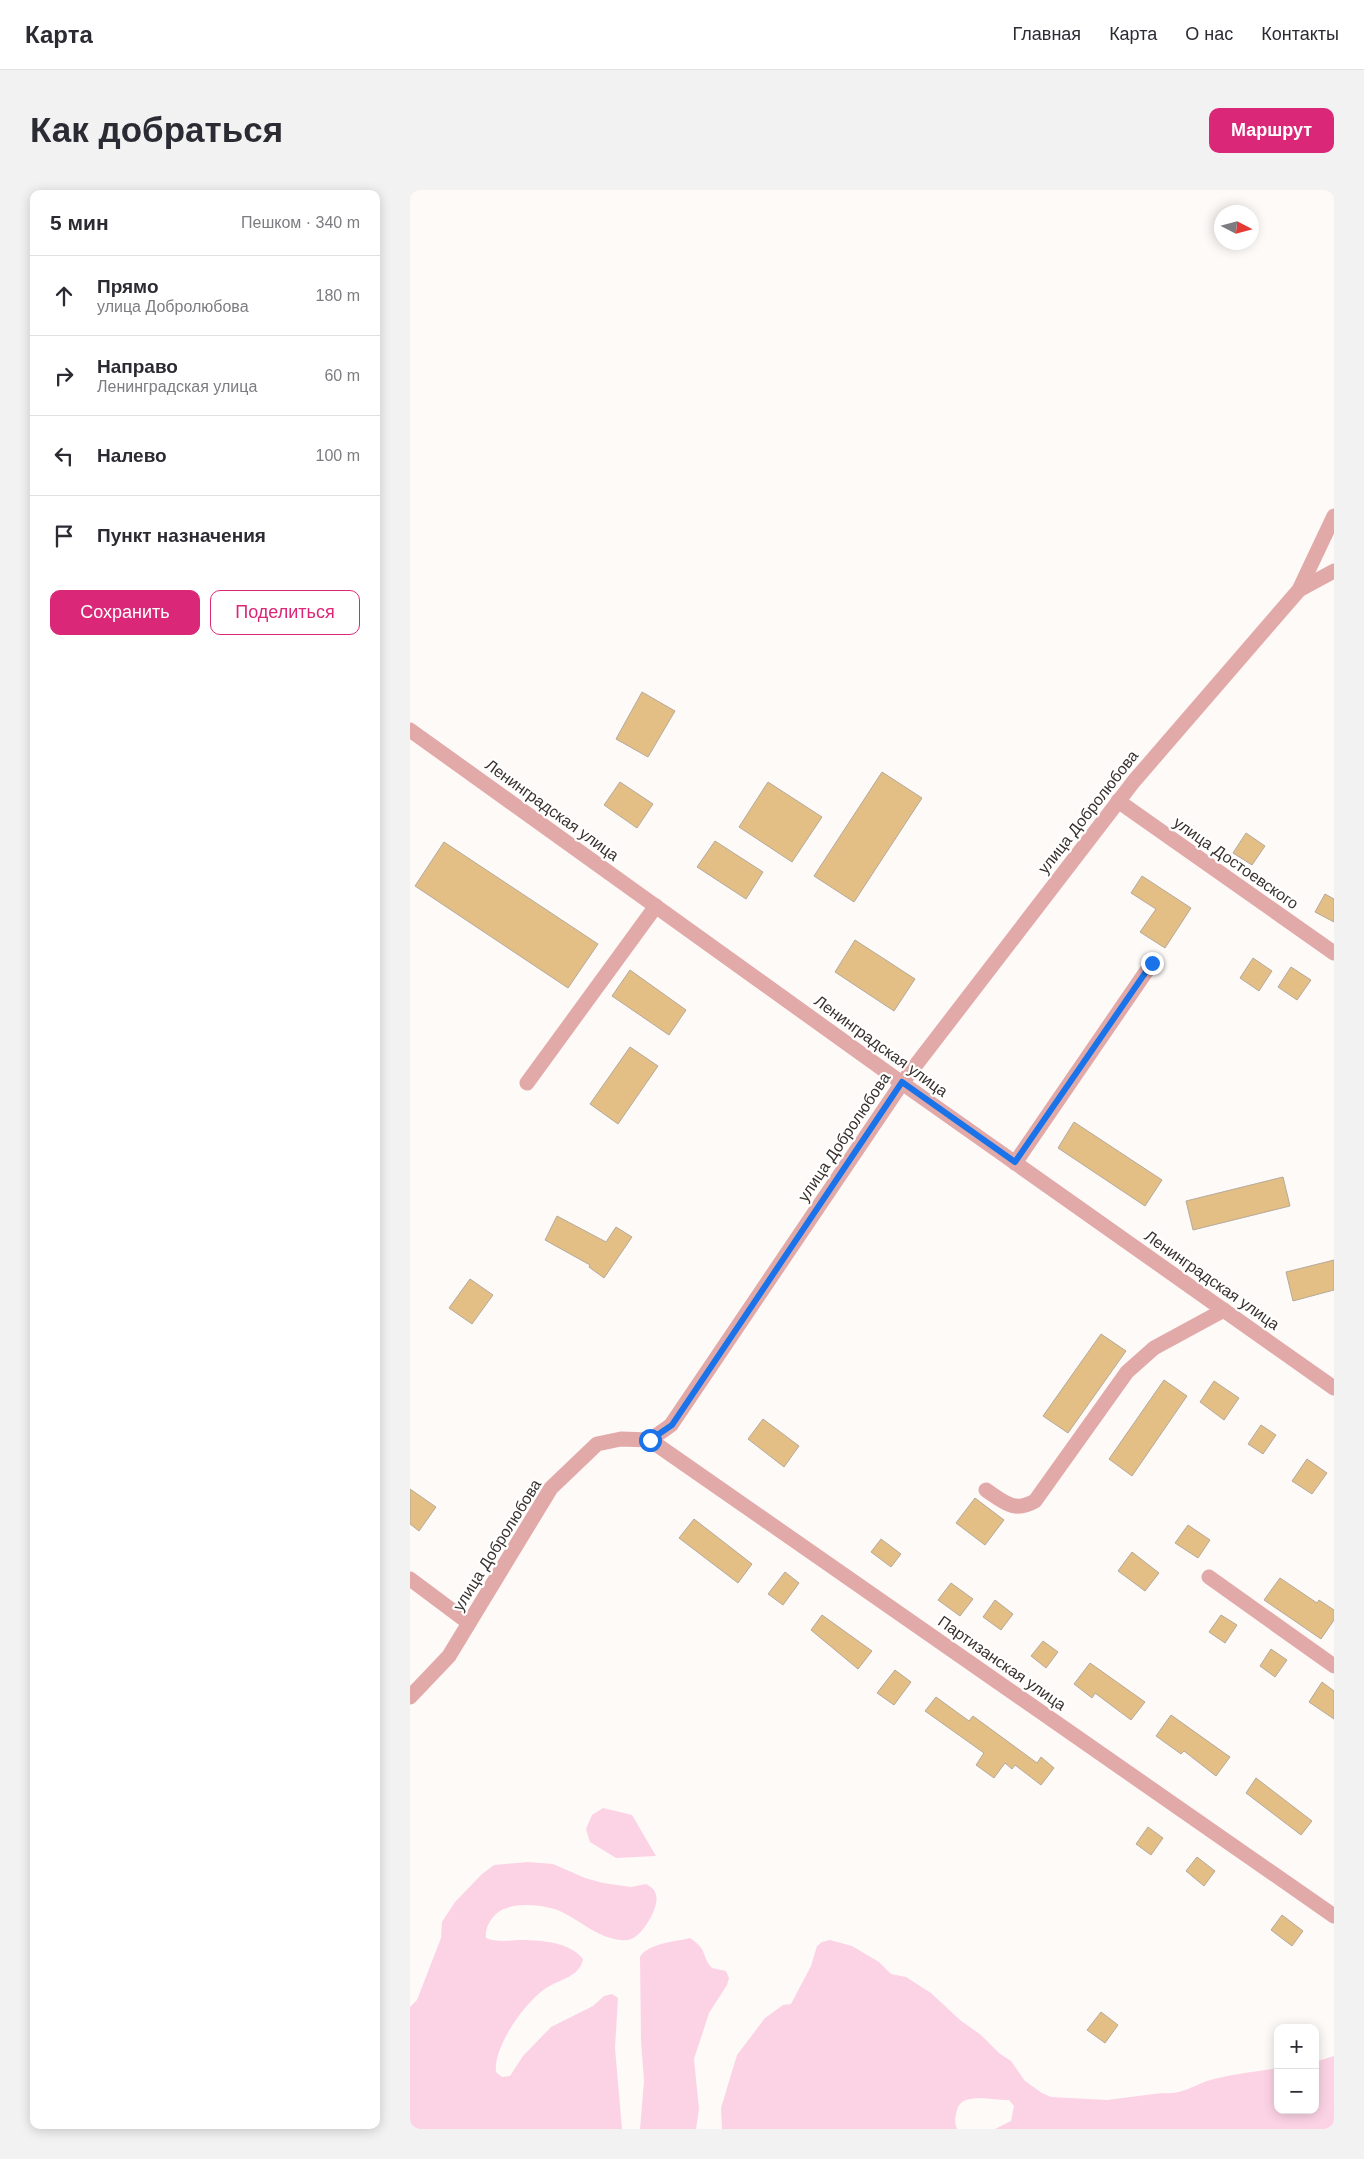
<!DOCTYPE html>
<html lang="ru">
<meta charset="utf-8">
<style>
:root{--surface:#fff;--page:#f2f2f3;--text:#2b2b33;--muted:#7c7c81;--line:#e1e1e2;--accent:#db2777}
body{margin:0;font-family:Arial,sans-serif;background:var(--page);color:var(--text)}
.controls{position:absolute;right:15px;bottom:15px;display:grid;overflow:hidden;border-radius:10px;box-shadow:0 2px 12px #0003}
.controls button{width:45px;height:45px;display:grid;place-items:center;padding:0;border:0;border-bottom:1px solid var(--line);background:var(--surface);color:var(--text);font:25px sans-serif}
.compass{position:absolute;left:804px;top:15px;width:45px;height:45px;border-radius:50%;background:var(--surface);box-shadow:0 2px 12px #0003;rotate:96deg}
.stop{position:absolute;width:15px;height:15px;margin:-11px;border:4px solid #1a73e8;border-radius:50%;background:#fff}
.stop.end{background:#1a73e8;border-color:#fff;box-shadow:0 1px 5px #0008}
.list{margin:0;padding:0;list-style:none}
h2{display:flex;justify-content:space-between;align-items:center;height:65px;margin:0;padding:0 20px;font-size:21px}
h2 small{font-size:16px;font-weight:400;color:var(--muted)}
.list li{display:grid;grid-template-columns:32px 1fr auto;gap:15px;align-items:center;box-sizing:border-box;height:80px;padding:0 20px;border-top:1px solid var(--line)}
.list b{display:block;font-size:19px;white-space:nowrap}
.list p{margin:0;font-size:16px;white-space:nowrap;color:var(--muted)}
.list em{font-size:16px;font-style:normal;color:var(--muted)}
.actions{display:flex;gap:10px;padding:15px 20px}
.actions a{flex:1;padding:11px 0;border:1px solid var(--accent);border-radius:10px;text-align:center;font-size:18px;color:var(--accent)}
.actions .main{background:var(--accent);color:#fff}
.icon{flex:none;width:28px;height:28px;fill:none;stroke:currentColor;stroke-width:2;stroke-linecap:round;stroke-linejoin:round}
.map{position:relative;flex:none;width:924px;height:1939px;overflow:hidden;border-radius:10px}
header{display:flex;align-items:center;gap:30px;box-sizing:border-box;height:70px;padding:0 25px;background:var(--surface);border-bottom:1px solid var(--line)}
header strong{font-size:24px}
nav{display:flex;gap:28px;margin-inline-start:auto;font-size:18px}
.intro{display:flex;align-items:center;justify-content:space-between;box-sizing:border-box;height:120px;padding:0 30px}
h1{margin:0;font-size:35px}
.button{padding:12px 22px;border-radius:10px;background:var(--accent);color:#fff;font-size:18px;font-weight:700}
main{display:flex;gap:30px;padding:0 30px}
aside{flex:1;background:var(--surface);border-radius:10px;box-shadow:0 2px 12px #0003}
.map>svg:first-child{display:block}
</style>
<header>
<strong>Карта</strong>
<nav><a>Главная</a><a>Карта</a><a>О нас</a><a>Контакты</a></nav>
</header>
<div class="intro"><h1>Как добраться</h1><a class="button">Маршрут</a></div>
<main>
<aside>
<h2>5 мин<small>Пешком · 340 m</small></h2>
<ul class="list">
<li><svg class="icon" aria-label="ahead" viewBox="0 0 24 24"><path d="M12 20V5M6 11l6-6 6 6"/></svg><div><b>Прямо</b><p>улица Добролюбова</p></div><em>180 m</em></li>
<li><svg class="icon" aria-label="right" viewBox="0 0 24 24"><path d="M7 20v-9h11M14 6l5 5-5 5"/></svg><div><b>Направо</b><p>Ленинградская улица</p></div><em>60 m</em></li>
<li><svg class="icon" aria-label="left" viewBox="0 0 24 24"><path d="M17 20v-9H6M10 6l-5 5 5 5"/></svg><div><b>Налево</b></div><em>100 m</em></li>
<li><svg class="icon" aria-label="arrive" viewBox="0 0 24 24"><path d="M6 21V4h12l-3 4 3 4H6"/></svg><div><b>Пункт назначения</b></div></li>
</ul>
<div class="actions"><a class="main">Сохранить</a><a>Поделиться</a></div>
</aside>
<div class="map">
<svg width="924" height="1939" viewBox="0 0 924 1939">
<rect width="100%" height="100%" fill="#fefaf8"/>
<g fill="#fcd3e5">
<polygon points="193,1618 222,1625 246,1666 206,1668 180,1652 176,1639 182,1625"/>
<path d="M118,1672L143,1674L175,1688L193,1693L221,1697L236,1694C241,1697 245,1699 246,1705C250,1717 231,1749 218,1750C192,1752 173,1732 152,1722C135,1714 99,1711 86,1724C79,1731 75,1739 76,1748C86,1752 96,1751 107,1750C128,1750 159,1751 173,1769C170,1787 150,1789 136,1798C115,1812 83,1857 86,1882L92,1887L100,1886L113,1866L141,1837L183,1816L194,1806L202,1804L208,1808L205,1858L212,1939H0V1817L7,1810L31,1748L32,1732L45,1712L72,1684L84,1675Z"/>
<path d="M280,1748C299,1761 290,1764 302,1778L316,1781L319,1788L317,1795L299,1823L284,1869L289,1919L286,1939H230L234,1891L231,1851L230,1767C238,1753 265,1752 280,1748Z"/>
<path d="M420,1750L442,1756L469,1772L481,1784L496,1787L521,1803L550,1830L571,1845L589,1863L601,1871L615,1891L632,1903L641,1907L697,1910L752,1903C770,1905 781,1897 797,1891C820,1884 844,1882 868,1878V1920H905V1872L924,1866V1939H585L601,1931L604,1916L599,1910C585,1911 551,1901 547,1920C545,1928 544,1931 547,1939H312L311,1918L327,1865L355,1828L373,1815L381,1814L401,1776L407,1756L412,1752Z"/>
</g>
<g fill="#e3be85" stroke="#b5aa9b">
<polygon points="232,502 265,521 238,567 206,549"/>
<polygon points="472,582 512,608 444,712 404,686"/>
<polygon points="210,592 243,614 227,638 194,615"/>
<polygon points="358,592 412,627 382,672 329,637"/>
<polygon points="836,643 855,656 842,675 823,663"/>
<polygon points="305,651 353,682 336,709 287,677"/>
<polygon points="34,652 188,754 158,798 5,696"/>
<polygon points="732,686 781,718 755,758 730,742 746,719 721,703"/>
<polygon points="915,704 924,709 924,732 905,722"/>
<polygon points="445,750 505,789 484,821 425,782"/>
<polygon points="843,768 862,781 849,801 830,788"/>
<polygon points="881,777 901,790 887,810 868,797"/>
<polygon points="220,780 276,820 259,845 202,806"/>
<polygon points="220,857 248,876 208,934 180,914"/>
<polygon points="664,932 752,990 735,1016 648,958"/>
<polygon points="873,987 880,1016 783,1040 776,1011"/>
<polygon points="147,1026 196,1052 206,1037 222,1047 194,1088 179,1077 180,1075 135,1050"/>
<polygon points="924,1070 924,1100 883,1111 876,1082"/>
<polygon points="60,1089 83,1105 62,1134 39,1118"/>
<polygon points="691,1144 716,1161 658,1243 633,1226"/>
<polygon points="754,1190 777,1206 722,1286 699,1269"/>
<polygon points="804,1191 829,1208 814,1230 790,1212"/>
<polygon points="353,1229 389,1256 374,1277 338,1249"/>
<polygon points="851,1235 866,1245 853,1264 838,1254"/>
<polygon points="897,1269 917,1283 902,1304 882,1291"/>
<polygon points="0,1299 26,1317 9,1341 0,1334"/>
<polygon points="565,1308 594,1330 575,1355 546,1333"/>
<polygon points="284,1329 342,1374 328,1393 269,1348"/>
<polygon points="778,1335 800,1350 788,1368 765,1353"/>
<polygon points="471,1349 491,1364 481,1377 461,1362"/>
<polygon points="722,1362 749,1383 735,1401 708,1381"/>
<polygon points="375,1382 389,1393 373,1415 358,1404"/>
<polygon points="870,1388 907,1413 909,1410 924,1420 924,1430 911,1449 854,1410"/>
<polygon points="541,1393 563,1409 550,1426 528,1410"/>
<polygon points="585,1410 603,1424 591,1440 573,1427"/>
<polygon points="412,1425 462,1461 448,1479 401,1440"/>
<polygon points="811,1425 827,1435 815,1453 799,1442"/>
<polygon points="633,1451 648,1462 636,1478 621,1466"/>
<polygon points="861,1459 877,1470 865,1487 850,1476"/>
<polygon points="680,1473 735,1512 721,1530 685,1503 682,1508 664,1494"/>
<polygon points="485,1480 501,1492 484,1515 467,1503"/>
<polygon points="912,1492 924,1501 924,1529 899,1512"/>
<polygon points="526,1507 559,1531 563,1526 627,1573 631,1567 644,1578 631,1595 605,1575 602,1579 595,1573 584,1588 566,1575 574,1563 515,1521"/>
<polygon points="761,1525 820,1567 806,1586 774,1561 771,1564 746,1546"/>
<polygon points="846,1588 902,1631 891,1645 836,1603"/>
<polygon points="738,1637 753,1648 741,1665 726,1654"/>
<polygon points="787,1667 805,1681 794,1696 776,1681"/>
<polygon points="872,1725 893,1741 882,1756 861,1740"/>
<polygon points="691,1822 708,1835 695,1853 677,1840"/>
</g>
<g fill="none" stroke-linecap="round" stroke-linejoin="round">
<g stroke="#e1aaa9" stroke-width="15">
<polyline points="889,400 924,381"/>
<polyline points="0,540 492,893 924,1198"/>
<polyline points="708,611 924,763"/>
<polyline points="117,893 246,716"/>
<polyline points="605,973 742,773"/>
<polyline points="240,1250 924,1726"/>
<path d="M576,1300C594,1312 604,1323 625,1311L717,1182L744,1158L814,1120"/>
<polyline points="799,1387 924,1476"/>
<polyline points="0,1389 59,1433"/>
<polyline points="0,1507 39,1466 141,1298 187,1254 211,1249 240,1250 261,1235 492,893 724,591 889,400 924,326"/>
</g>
</g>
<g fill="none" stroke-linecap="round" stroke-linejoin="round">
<polyline stroke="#1a73e8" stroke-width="6" points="240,1250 262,1235 492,892 605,972 742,773"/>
</g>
<g text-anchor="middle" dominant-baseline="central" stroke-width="4.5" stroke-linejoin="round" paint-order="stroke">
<g font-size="16" fill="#38312d" stroke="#fff">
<text transform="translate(142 620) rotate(36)">Ленинградская улица</text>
<text transform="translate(678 622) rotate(-52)">улица Добролюбова</text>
<text transform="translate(826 673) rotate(35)">улица Достоевского</text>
<text transform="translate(471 856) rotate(36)">Ленинградская улица</text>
<text transform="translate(434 947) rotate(-56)">улица Добролюбова</text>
<text transform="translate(802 1090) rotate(35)">Ленинградская улица</text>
<text transform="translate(87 1355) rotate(-58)">улица Добролюбова</text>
<text transform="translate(592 1473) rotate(35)">Партизанская улица</text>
</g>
</g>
</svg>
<div class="controls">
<button>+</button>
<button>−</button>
</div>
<svg class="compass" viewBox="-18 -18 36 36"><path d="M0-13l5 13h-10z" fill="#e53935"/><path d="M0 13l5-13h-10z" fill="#7c7c81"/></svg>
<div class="stop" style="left:240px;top:1250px"></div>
<div class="stop end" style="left:742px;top:773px"></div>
</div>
</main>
